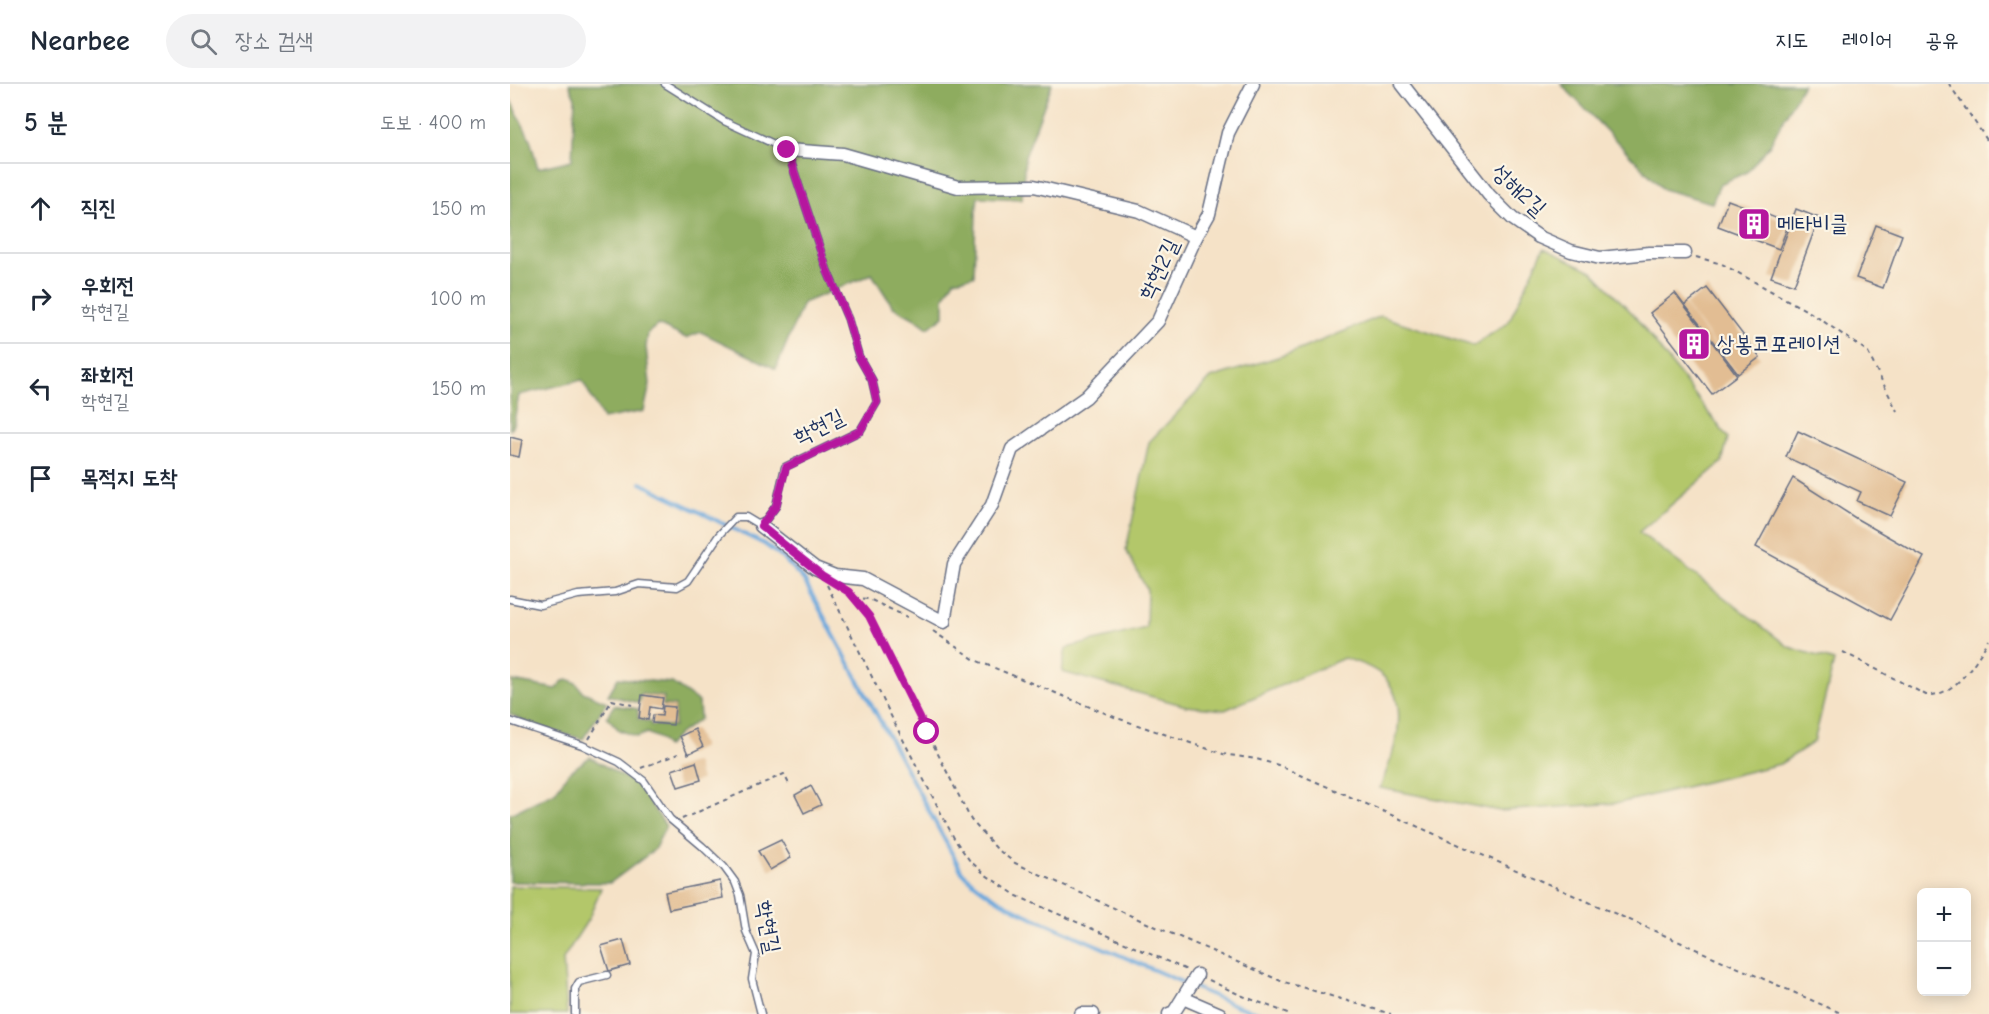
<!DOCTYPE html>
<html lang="ko">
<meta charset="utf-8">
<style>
:root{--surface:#fff;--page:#f2f2f3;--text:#1f2937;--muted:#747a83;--line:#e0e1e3}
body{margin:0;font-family:"Comic Neue","Poor Story",sans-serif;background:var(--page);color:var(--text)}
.controls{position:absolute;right:18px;bottom:18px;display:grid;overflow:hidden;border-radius:9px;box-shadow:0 3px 15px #0003}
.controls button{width:54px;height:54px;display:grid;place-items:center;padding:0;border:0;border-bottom:2px solid var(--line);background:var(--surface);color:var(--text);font:30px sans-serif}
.stop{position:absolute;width:18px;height:18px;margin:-14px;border:4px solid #b5179e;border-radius:50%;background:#fff}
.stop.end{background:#b5179e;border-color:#fff;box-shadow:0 2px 6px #0008}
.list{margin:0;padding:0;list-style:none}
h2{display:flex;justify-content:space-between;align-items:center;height:78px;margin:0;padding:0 24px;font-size:26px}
h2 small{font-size:20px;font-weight:400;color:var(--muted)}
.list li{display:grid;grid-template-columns:39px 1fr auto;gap:18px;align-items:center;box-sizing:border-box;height:90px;padding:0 24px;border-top:2px solid var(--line)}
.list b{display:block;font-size:22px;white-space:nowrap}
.list p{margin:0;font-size:20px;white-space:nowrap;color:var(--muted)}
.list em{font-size:20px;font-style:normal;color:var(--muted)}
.icon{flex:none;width:33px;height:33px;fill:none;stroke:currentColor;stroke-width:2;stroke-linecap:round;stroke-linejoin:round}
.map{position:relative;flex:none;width:1479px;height:930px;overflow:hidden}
header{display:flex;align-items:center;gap:36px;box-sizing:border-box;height:84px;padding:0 30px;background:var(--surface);border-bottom:2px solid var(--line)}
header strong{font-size:28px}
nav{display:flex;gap:33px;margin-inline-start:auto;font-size:21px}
.search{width:420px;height:54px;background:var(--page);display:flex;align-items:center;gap:15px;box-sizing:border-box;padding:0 21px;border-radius:33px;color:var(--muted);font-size:22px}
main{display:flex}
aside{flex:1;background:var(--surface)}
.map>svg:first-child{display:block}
</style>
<header>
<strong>Nearbee</strong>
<div class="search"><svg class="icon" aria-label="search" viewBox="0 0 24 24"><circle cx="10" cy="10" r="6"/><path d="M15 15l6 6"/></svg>장소 검색</div>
<nav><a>지도</a><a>레이어</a><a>공유</a></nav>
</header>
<main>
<aside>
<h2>5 분<small>도보 · 400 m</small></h2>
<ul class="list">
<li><svg class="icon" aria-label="ahead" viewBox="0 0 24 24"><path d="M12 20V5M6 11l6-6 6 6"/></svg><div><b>직진</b></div><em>150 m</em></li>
<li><svg class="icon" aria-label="right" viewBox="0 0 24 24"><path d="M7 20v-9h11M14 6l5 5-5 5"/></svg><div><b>우회전</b><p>학현길</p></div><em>100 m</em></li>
<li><svg class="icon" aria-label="left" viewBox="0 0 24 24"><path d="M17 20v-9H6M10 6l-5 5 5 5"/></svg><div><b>좌회전</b><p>학현길</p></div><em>150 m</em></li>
<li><svg class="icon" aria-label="arrive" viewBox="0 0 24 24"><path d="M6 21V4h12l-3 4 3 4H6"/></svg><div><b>목적지 도착</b></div></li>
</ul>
</aside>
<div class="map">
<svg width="1479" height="930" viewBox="0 0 1479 930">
<rect width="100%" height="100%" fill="#fcf5e5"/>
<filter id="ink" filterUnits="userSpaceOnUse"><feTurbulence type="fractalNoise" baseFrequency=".0167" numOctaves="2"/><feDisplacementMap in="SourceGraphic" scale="12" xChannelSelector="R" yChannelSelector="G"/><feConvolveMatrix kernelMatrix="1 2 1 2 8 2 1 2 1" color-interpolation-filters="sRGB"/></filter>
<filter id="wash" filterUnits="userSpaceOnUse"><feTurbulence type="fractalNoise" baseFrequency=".008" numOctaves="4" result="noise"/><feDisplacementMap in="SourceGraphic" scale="24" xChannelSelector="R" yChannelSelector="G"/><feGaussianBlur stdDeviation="1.35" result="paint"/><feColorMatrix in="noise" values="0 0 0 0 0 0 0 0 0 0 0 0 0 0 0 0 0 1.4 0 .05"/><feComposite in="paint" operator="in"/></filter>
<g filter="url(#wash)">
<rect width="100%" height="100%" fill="#f5e2c7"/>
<g fill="#b3c76b" stroke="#677b64" stroke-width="1.5">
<path d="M1034,164L1082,187L1123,230L1218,354L1212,378L1129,448L1279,563L1324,577L1304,658L1270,680L1109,719L990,727L870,704C883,671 902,625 875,594C864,583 847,578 834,574L715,626L676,622L552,588L556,564L636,544L637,506L616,466L639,358L701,294L784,268L871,232L963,262L998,239Z"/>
<polygon points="0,802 91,804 79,834 53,875 57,930 0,930"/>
</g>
<g fill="#8eac5f" stroke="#546e5e" stroke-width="1.5">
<polygon points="59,0 542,0 515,73 512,115 468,113 466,130 464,192 444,196 434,213 434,232 418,244 407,236 383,223 362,190 293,219 266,285 191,248 176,254 148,241 138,249 136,263 140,300 134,327 93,335 72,296 9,311 3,343 0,346 0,15 20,55 28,84 62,76 65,14"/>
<polygon points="1051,0 1293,0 1259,62 1237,88 1210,100 1202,119 1153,105"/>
<polygon points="108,594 162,599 189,618 190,635 169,650 156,663 150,655 137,649 127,653 109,646 97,633 104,621 128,625 128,635 140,638 141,641 164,642 165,622 153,621 154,613 131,610 129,619 98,611"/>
<polygon points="60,596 66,599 73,608 97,618 73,655 23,642 0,630 2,597 46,605 53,597"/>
<polygon points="80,673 127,701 156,742 144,766 100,799 0,798 0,730 45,708 58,689"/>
</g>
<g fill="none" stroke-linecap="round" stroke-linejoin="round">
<path stroke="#6ba7dc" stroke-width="4" d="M131,399L254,460L274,475L294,496L452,788C470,807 492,818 515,830L727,922L753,930"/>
</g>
<g id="blocks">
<g fill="#e2bd93">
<polygon points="1218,116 1279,139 1269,165 1208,142"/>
<polygon points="1286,125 1309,134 1284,201 1261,193"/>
<polygon points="1366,141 1392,151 1373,204 1346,194"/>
<polygon points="1197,204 1250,273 1228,290 1175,221"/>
<polygon points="1165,209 1227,291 1202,310 1140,229"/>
<polygon points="1288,347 1397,398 1380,432 1347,417 1351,408 1276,373"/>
<polygon points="0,353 12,356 9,373 0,371"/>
<polygon points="1283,394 1347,435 1414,473 1380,536 1246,463"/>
<polygon points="132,611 153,614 151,625 140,623 138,636 129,634"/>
<polygon points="153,622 165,623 163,641 142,639 143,631 152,632"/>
<polygon points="185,645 193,663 178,670 170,652"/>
<polygon points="186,678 191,696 168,703 162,686"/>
<polygon points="301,702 311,721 294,729 285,711"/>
<polygon points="271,756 281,774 260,786 248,767"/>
<polygon points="210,797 213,814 159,825 155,808"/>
<polygon points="113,856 120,881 99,887 91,862"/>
</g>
</g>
</g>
<g filter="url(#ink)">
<use href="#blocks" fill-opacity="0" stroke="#676e83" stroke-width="1.5"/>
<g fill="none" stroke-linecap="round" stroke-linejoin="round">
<defs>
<g id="service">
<polyline points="0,515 30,521 68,511 105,508 129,500 167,503 178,497 209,451 226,433 236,433 251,442 266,422 275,383 350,347 367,318 362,296 349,273 338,235 317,186 277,66 214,37 155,0"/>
<polyline points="0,637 72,661 109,678 134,697 160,735 192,762 214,783 225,798 230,811 236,847 246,870 242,895 251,930"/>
<polyline points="65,930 65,905 69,898 97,891"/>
</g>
<g id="minor">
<polyline points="892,0 979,111 1003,135 1029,153 1061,167 1090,174 1139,169 1175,169"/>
<polyline points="277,66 333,70 448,103 524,102 629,127 686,153"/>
<polyline points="251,442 305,484 325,492 353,495 434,538 444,480 482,421 502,365 576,313 648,237 686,153 699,130 718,49 743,0"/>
<polyline points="673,914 710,930"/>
<polyline points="571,930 583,930"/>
<polyline points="659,930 664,928 687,891"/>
</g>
</defs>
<use href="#service" stroke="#676e83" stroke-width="9"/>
<use href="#minor" stroke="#676e83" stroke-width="15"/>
<g stroke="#676e83" stroke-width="2" stroke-dasharray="4.5 4.5" stroke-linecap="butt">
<polyline points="1439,0 1479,59"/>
<polyline points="1186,173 1212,180 1301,229 1357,267 1387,327"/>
<polyline points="317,501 385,640 445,756 460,777 476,791 507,812 677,886"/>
<polyline points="335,506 359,532 461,736 487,765 505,779 637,839 771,897 881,930"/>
<polyline points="344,514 359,515 397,533"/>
<polyline points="423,547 465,576 607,634 713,670 746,675 768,681 1333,930"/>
<path d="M1333,568L1416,611C1446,613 1465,578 1479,556"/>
<polyline points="79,655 102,616 122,621"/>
<polyline points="131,684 168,670"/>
<polyline points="172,735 274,690 280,702"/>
<polyline points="699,896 730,911 780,930"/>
</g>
<use href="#service" stroke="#fff" stroke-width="6"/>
<use href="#minor" stroke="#fff" stroke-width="12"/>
</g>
</g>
<g fill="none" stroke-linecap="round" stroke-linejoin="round" filter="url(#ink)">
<polyline stroke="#b5179e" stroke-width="8" points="277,66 317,186 338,235 349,273 362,296 367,318 350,347 276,383 266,422 251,442 313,492 339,508 359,532 417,648"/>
</g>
<defs>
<symbol id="building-square" viewBox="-11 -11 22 22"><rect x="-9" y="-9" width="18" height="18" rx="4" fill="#b5179e" stroke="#fcf5e5"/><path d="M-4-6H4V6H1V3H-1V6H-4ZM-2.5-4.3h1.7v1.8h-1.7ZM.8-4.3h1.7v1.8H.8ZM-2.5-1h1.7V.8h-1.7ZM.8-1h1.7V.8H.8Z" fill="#fff"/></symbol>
</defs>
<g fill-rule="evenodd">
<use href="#building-square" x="1225" y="121" width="38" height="38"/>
<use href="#building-square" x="1165" y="241" width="38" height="38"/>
</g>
<g text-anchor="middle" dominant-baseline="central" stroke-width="4.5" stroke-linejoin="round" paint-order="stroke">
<g font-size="22" fill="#1b2f5e" stroke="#fcf5e5">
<text transform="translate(1009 106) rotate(43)">성해2길</text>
<text transform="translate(649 185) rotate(-65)">학현2길</text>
<text transform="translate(309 343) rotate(-27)">학현길</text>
<text transform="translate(258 843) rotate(79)">학현길</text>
</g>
<g font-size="22" fill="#1b2f5e" stroke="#fcf5e5" text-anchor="start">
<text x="1267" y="140">메타비클</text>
<text x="1207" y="260">상봉코포레이션</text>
</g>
</g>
</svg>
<div class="controls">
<button>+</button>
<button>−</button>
</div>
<div class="stop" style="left:417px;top:648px"></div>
<div class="stop end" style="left:277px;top:66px"></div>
</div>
</main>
